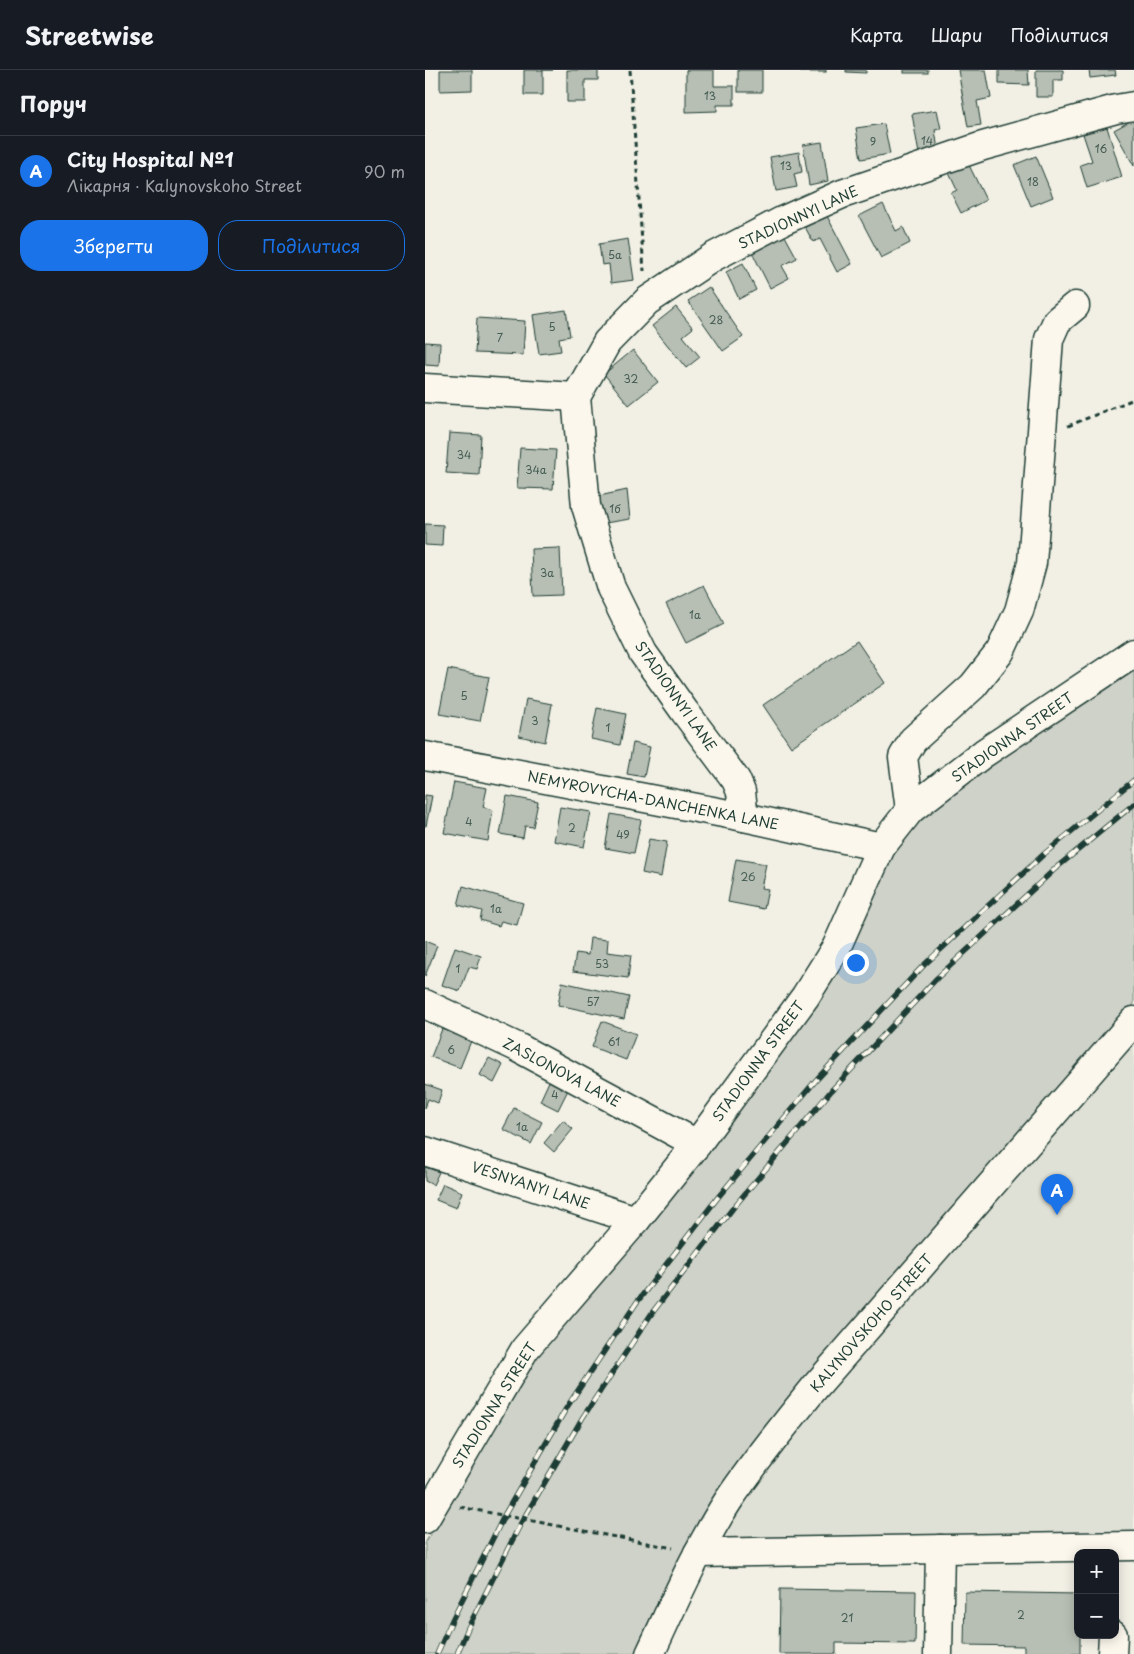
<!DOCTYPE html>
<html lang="uk">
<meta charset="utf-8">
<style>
:root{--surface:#171b24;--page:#242831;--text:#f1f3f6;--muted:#9ea1a6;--line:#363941;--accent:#1a73e8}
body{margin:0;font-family:"Playpen Sans",sans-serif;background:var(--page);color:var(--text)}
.controls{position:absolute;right:15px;bottom:15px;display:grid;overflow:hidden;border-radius:10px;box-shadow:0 2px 12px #0003}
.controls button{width:45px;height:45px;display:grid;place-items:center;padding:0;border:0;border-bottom:1px solid var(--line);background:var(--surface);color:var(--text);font:25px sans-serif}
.you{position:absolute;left:430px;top:892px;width:18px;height:18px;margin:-12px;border:4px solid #fff;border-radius:50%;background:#1a73e8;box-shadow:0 0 0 8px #1a73e833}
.badge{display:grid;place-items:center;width:32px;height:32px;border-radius:50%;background:var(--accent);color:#fff;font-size:16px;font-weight:700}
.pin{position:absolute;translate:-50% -41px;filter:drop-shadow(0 1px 2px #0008)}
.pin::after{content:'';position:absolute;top:26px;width:18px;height:15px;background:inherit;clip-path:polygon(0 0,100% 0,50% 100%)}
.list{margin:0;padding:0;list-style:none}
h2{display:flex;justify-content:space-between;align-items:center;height:65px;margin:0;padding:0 20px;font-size:21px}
h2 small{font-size:16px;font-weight:400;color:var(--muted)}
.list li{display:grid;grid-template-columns:32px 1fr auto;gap:15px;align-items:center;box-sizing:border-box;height:70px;padding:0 20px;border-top:1px solid var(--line)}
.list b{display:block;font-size:19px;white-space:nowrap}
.list p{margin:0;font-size:16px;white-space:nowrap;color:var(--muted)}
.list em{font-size:16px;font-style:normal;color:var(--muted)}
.actions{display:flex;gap:10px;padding:15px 20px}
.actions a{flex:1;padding:11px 0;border:1px solid var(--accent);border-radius:20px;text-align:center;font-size:18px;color:var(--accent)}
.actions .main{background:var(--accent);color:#fff}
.map{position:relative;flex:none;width:709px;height:1584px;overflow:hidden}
header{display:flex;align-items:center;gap:30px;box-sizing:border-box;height:70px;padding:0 25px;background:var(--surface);border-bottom:1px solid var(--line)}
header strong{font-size:24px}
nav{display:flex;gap:28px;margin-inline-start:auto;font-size:18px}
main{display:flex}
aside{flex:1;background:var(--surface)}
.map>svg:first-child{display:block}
</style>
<header>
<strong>Streetwise</strong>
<nav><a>Карта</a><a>Шари</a><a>Поділитися</a></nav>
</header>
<main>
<aside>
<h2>Поруч<small></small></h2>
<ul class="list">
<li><span class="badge">A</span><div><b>City Hospital №1</b><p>Лікарня · Kalynovskoho Street</p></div><em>90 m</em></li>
</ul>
<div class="actions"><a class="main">Зберегти</a><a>Поділитися</a></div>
</aside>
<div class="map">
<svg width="709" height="1584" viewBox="0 0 709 1584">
<rect width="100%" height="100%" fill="#f2f0e5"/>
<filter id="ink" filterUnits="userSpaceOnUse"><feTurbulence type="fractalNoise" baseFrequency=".02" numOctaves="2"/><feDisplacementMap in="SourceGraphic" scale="10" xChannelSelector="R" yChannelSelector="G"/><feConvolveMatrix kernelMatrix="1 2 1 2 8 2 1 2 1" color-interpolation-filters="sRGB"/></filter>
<g filter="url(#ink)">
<polygon fill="#e0e1d6" points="709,968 709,1468 291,1475 353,1379"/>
<polygon fill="#cfd2c8" stroke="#77887e" points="709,587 709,934 382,1309 213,1584 0,1584 0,1473 110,1285 218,1155 482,747"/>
<g fill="#b7beb3" stroke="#1f3d34">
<polygon points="15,0 47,0 47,20 15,21"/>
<polygon points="99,0 128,0 118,0 118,25 99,25"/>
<polygon points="142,0 173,0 173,10 160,10 160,32 142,32"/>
<polygon points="261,0 289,0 289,16 309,16 309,35 292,35 292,41 261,42"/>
<rect x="313" y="0" width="24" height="22"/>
<rect x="376" y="0" width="25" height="2"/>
<polygon points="421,0 441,0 441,3 421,2"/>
<rect x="479" y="0" width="24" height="3"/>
<polygon points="533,0 561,0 566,28 552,31 556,55 543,57"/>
<polygon points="574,0 603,0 604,15 574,14"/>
<polygon points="611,0 638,0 638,10 628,10 628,27 611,27"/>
<polygon points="664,0 690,0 691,5 665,8"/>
<polygon points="512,40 516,59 510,60 513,80 494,84 487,44"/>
<polygon points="709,49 709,96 689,60"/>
<polygon points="459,54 465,84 436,89 431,58"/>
<polygon points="682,57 697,107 662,118 655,95 667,91 658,64"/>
<polygon points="397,72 403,111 384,115 378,75"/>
<polygon points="374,82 377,102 369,104 372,117 351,121 345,87"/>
<polygon points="611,86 628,127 606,136 589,95"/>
<polygon points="543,93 561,130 536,143 526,123 532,120 524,103"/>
<polygon points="458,134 471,161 478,157 485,173 456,188 434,146"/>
<polygon points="402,146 427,194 412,202 395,169 388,172 380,157"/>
<polygon points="360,166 372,188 357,196 364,208 345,218 327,182"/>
<polygon points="203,169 209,210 186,213 184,194 177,195 174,174"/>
<polygon points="318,193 331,220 314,229 301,202"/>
<polygon points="284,217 318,267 298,281 263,231"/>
<polygon points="251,237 268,258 258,266 275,287 261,298 227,256"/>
<polygon points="141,240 145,266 134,268 136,281 114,284 108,245"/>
<polygon points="52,248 100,251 98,285 50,283"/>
<polygon points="0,272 15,273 14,296 0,295"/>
<polygon points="208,280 233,312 204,335 179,304"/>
<polygon points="24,363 56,365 54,405 21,403"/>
<polygon points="95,378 131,380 128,419 92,418"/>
<polygon points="202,420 205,449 180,453 174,426"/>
<polygon points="0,454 18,455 17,476 0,475"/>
<polygon points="135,478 137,525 108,526 106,479"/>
<polygon points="279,515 299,554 261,573 241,534"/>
<polygon points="432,571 460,613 366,677 338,635"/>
<polygon points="23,599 64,607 55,651 14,644"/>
<polygon points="101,629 127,634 120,672 94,666"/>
<polygon points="172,638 201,644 195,675 166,669"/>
<polygon points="208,673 225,677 219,707 202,704"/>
<polygon points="29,712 62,718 58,737 68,740 63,771 19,763"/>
<polygon points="0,725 7,726 1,756 0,756"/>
<polygon points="82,726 113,732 108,757 100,756 98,768 75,764"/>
<polygon points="135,737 166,742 159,777 129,771"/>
<polygon points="186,744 216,750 209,783 180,778"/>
<polygon points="224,769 242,772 236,807 217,803"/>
<polygon points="311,789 341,794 336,818 343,819 339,839 303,832"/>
<polygon points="38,816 98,833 92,855 76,851 74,856 55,850 57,841 33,835"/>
<polygon points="165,868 183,870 182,882 206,885 203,908 148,901 151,883 163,885"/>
<polygon points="0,871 12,876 0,906"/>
<polygon points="30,877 56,886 52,899 44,897 35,921 17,915"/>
<polygon points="137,912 204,927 199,949 133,935"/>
<polygon points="177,951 211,964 201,990 167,977"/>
<polygon points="17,959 46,971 35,998 6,987"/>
<polygon points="64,988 78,995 69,1013 55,1005"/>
<polygon points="126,1007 145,1016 133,1040 115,1031"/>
<polygon points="0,1014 17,1020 13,1033 3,1029 0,1038"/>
<polygon points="89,1038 117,1052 106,1074 78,1059"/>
<polygon points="138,1050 148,1059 129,1082 119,1073"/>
<polygon points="0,1097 14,1102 8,1115 0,1111"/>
<polygon points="18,1114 37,1122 31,1138 11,1130"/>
<polygon points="355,1519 491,1521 490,1574 411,1573 411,1584 354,1584"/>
<polygon points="540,1522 653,1524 653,1565 655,1565 655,1584 599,1584 599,1576 539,1575"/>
</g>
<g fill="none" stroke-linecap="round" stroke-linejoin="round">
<defs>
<g id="minor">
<polyline points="0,318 151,327"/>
<polyline points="0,686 319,747 456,777"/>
<polyline points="485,740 478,687 488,670 548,616 575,582 594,541 607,493 624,269 632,251 650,236"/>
<polyline points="319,747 316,722 311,710 260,642 218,583 186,518 161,436 151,327 182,272 222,231 288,187 357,151 417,124 558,76 691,39 709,36"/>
<polyline points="0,934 92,977 272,1074"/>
<polyline points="0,1081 211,1150"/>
<polyline points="0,1449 100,1279 211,1150 272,1074 380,927 412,876 456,777 485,740 559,683 709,583"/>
<polyline points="273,1483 709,1476"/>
<path d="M225,1584C249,1533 272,1479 303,1431C330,1391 360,1354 391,1316L709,951"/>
<polyline points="513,1584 515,1479"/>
<polyline points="687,1584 688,1565"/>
</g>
</defs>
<use href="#minor" stroke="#1f3d34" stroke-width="31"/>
<g stroke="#1f3d34" stroke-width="3" stroke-dasharray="5 4" stroke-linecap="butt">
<polyline points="205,0 219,201"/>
<polyline points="643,356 709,329"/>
<polyline points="35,1437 248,1478"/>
</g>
<use href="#minor" stroke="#fbf7ec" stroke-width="28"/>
<defs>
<g id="rail">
<polyline points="12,1584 27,1550 80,1444 142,1337 212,1232 294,1126 392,1009 499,895 619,784 709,710"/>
<polyline points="32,1584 43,1558 96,1453 158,1347 227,1243 308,1138 406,1021 512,908 631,798 709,734"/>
</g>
</defs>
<use href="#rail" stroke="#1f3d34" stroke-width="5.5"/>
<use href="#rail" stroke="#fbf7ec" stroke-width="4" stroke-dasharray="11" stroke-linecap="butt"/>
</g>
</g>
<g text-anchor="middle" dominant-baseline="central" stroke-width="4.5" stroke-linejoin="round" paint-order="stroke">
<g font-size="11" fill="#455d54">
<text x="285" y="25">13</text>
<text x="502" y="70">14</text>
<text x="448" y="71">9</text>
<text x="676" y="78">16</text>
<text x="361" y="95">13</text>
<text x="608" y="111">18</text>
<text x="190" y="184">5а</text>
<text x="291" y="249">28</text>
<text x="127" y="256">5</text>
<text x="75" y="267">7</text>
<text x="206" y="308">32</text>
<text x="39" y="384">34</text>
<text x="111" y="399">34а</text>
<text x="190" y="438">1б</text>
<text x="122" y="502">3а</text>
<text x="270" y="544">1а</text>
<text x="39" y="625">5</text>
<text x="110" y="650">3</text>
<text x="183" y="657">1</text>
<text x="44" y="751">4</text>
<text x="147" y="757">2</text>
<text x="198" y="764">49</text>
<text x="323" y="806">26</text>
<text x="71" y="838">1а</text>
<text x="177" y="893">53</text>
<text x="33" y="898">1</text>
<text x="168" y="931">57</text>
<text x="189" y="971">61</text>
<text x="26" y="979">6</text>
<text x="130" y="1024">4</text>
<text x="97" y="1056">1а</text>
<text x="596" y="1544">2</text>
<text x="422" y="1547">21</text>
</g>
<g font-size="14" fill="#1f3d34" stroke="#fbf7ec">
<text transform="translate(373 147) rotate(-25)">STADIONNYI LANE</text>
<text transform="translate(251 626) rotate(55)">STADIONNYI LANE</text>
<text transform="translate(587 667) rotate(-35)">STADIONNA STREET</text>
<text transform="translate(228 730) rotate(11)">NEMYROVYCHA-DANCHENKA LANE</text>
<text transform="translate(333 991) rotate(-54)">STADIONNA STREET</text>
<text transform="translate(137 1002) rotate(28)">ZASLONOVA LANE</text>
<text transform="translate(106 1115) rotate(18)">VESNYANYI LANE</text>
<text transform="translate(446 1253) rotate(-49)">KALYNOVSKOHO STREET</text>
<text transform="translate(69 1335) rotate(-58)">STADIONNA STREET</text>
</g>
</g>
</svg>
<div class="controls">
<button>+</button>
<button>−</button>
</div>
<div class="you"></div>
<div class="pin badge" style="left:632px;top:1145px">A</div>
</div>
</main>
